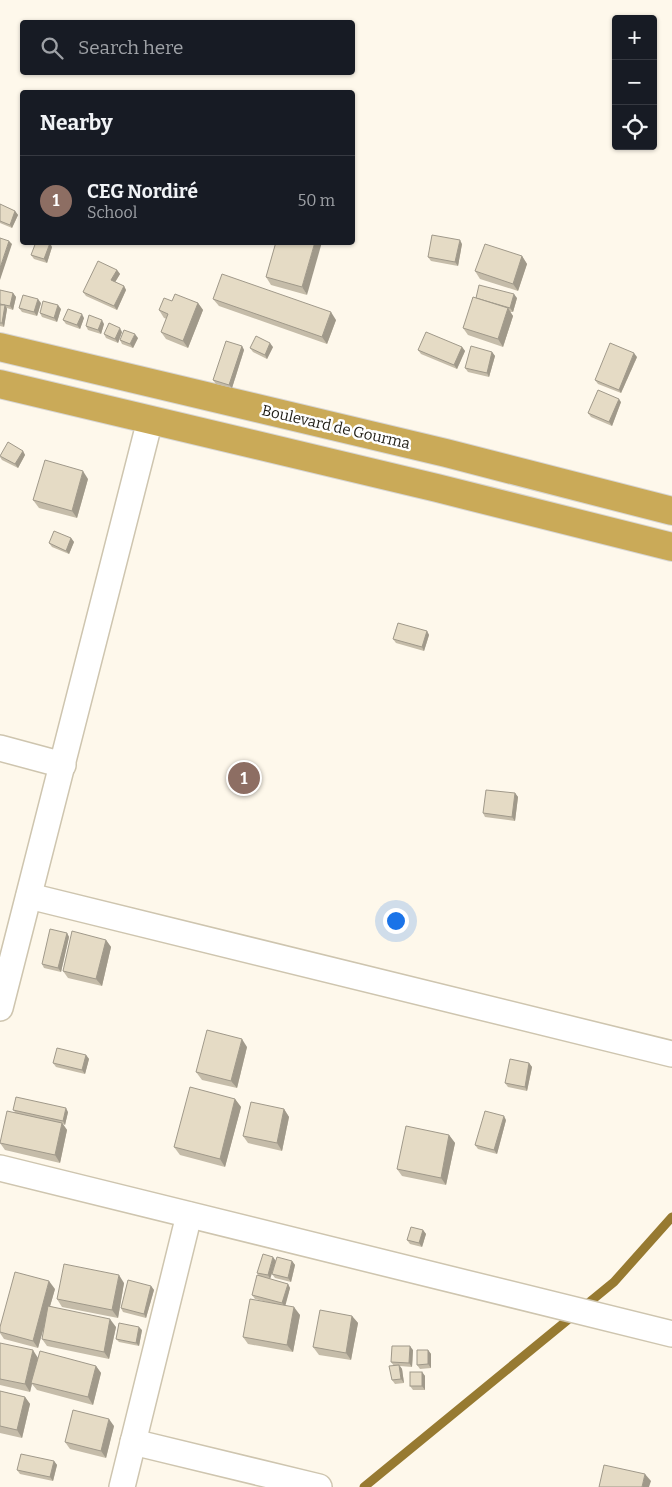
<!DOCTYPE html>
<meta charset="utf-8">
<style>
:root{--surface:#171b24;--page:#242831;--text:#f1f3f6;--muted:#9ea1a6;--line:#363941;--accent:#bab29e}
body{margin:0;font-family:Bitter,serif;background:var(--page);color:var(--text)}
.controls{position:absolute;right:15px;top:15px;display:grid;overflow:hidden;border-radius:5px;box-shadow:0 1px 4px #0004}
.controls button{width:45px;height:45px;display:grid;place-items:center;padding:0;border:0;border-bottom:1px solid var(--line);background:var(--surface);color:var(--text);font:25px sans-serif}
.you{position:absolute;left:395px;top:920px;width:18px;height:18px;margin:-12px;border:4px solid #fff;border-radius:50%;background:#1a73e8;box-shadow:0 0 0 8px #1a73e833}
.badge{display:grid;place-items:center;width:32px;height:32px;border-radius:50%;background:var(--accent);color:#fff;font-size:16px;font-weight:700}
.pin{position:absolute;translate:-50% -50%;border:2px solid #fff;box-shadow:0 1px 5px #0006}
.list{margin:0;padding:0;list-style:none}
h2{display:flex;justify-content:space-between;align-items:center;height:65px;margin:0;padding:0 20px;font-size:21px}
h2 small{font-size:16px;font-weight:400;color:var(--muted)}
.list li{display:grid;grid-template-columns:32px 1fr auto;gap:15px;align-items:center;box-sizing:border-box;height:90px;padding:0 20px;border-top:1px solid var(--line)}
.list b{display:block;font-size:19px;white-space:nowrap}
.list p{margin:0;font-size:16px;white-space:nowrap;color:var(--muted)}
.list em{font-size:16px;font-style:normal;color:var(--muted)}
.icon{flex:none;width:28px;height:28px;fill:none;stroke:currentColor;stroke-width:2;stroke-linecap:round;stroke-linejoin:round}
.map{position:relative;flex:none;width:672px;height:1487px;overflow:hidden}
.search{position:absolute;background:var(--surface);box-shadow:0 1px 4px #0004;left:20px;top:20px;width:335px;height:55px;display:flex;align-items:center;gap:12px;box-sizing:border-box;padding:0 18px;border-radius:5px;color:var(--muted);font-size:19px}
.panel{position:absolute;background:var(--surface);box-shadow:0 1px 4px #0004;left:20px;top:90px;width:335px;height:155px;border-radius:5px}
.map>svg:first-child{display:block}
</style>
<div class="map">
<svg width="672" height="1487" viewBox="0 0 672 1487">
<rect width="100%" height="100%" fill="#fef8eb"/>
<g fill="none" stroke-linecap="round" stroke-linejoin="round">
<polyline stroke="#977a31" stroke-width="9" points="364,1487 614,1282 672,1217"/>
<defs>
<g id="minor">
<polyline points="0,748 63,765"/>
<polyline points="29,896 672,1054"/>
<polyline points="0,1008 150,420"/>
<polyline points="0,1168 672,1334"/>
<polyline points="133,1442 319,1487"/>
<polyline points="122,1487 189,1215"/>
</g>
<g id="trunk">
<polyline points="0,347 446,453 672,511"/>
<polyline points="0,384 437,488 672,547"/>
</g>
</defs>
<use href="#minor" stroke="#cec5af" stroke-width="28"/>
<use href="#trunk" stroke="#d7d6d5" stroke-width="30"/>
<use href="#minor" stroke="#fff" stroke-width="25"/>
<use href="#trunk" stroke="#caaa58" stroke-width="28"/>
</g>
<g fill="#c5bca9">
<polygon points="0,204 15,211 18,215 12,228 0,223"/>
<polygon points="276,242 307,295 271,285 266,277"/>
<polygon points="462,244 458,266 431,261 428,257"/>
<polygon points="52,247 47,263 34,259 31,255"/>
<polygon points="522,256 527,264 518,291 480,279 475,271"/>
<polygon points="117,270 120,274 115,282 124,286 126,290 117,310 86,296 83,292"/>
<polygon points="0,290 13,293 16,297 13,310 7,308 7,309 4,327 0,326"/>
<polygon points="476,298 517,298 513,312 510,312 513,316 503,347 468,335 463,328"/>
<polygon points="213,299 336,320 327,344 219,306"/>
<polygon points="172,301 198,303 203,310 188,348 166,339 161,332 167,319 164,318 159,310"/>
<polygon points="41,303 37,316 22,312 19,308"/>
<polygon points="61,309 57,322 42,317 40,313"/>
<polygon points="84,318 80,329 66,324 63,320"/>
<polygon points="104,324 101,334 88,330 86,326"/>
<polygon points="122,332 118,343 106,338 104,334"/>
<polygon points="138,338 133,348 122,344 120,340"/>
<polygon points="242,346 244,350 232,388 216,384 213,380"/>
<polygon points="273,347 267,359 253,352 250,348"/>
<polygon points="462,347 465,351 457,369 421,354 418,350"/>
<polygon points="492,352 495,356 489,377 468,372 465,368"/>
<polygon points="637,357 621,393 598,384 595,380"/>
<polygon points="621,402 612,426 591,417 588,413"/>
<polygon points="23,451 25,455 18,468 2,460 0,457"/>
<polygon points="88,479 77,518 39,508 33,500"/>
<polygon points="71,538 74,542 69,554 52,547 49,543"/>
<polygon points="427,631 429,635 424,651 396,643 393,639"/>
<polygon points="515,793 518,797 515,821 485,817 483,813"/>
<polygon points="67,933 69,937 61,972 44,968 42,964"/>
<polygon points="106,940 111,947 102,986 68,978 63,971"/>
<polygon points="247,1047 237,1088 202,1080 196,1072"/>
<polygon points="86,1055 89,1059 85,1074 56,1067 53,1063"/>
<polygon points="529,1063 532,1067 527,1091 508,1087 505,1083"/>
<polygon points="235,1099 241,1107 225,1167 180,1155 174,1147"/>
<polygon points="284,1109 289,1117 282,1151 248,1143 243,1136"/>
<polygon points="13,1110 68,1112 65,1125 63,1124 67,1130 60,1163 5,1150 0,1143 15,1112"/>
<polygon points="506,1120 497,1154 478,1149 475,1145"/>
<polygon points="449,1135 455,1143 446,1185 402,1176 397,1169"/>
<polygon points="423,1230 426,1234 422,1247 410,1244 407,1240"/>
<polygon points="276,1261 270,1279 288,1284 290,1288 285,1305 300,1315 293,1352 248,1344 243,1337 271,1303 255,1299 252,1295 259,1276 257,1273"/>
<polygon points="292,1261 295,1265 291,1282 275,1278 272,1274"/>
<polygon points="124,1283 118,1318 62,1307 57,1299"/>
<polygon points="151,1286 154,1290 146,1318 123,1312 121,1308"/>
<polygon points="55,1289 50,1306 116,1327 109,1359 47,1346 42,1339 44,1326 38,1348 4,1339 0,1333 0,1327"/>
<polygon points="352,1316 358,1323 351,1360 319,1355 313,1347"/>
<polygon points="142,1330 139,1346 119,1342 116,1339"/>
<polygon points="0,1343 38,1358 96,1366 101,1373 93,1405 37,1390 32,1384 30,1392 0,1385"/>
<polygon points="413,1350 412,1367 400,1366 402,1369 404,1383 395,1384 392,1380 394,1366 391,1362"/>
<polygon points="428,1350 431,1354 431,1368 420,1369 417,1365"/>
<polygon points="422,1372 425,1376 425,1390 413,1390 410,1386"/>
<polygon points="0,1391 25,1397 30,1404 22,1438 0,1433"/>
<polygon points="114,1426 106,1458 70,1449 65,1442"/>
<polygon points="54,1461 57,1465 53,1481 20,1474 17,1470"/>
</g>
<g fill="#a0998a">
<polygon points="15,211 18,215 12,228 10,225"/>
<polygon points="460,240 462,244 458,266 455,262"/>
<polygon points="9,241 12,244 0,280 0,268"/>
<polygon points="315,242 322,242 307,295 302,287"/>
<polygon points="50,243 52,247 47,263 44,259"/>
<polygon points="522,256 527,264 518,291 513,284"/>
<polygon points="117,270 120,274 114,284 111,280"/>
<polygon points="124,286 126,290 117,310 114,306"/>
<polygon points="13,293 16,297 13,310 10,306"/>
<polygon points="514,294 517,298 513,312 510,308"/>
<polygon points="38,299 41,303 37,316 34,312"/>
<polygon points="198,303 203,310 188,348 183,341"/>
<polygon points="5,305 7,309 4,327 2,323"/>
<polygon points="58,305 61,309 57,322 54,318"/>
<polygon points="508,308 513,316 503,347 498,339"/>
<polygon points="331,312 336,320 327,344 322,337"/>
<polygon points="82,314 84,318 80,329 77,325"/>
<polygon points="102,320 104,324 101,334 98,330"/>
<polygon points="120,328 122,332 118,343 115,339"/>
<polygon points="135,334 138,338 133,348 130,344"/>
<polygon points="270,343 273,347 267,359 265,355"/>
<polygon points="242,346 244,350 232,388 229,385"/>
<polygon points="462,347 465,351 457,369 454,365"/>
<polygon points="492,352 495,356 489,377 487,373"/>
<polygon points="634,353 637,357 621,393 619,390"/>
<polygon points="619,399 621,402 612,426 609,422"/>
<polygon points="23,451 25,455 18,468 15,464"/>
<polygon points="83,471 88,479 77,518 72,511"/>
<polygon points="71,538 74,542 69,554 66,551"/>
<polygon points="427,631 429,635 424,651 422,647"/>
<polygon points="515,793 518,797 515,821 512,817"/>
<polygon points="67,933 69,937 61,972 58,968"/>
<polygon points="106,940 111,947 102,986 96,979"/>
<polygon points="242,1039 247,1047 237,1088 231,1081"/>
<polygon points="86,1055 89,1059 85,1074 82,1070"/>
<polygon points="529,1063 532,1067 527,1091 525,1087"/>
<polygon points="235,1099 241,1107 225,1167 220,1159"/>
<polygon points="66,1108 68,1112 65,1125 63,1121"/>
<polygon points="284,1109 289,1117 282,1151 277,1143"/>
<polygon points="504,1116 506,1120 497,1154 494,1150"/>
<polygon points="62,1123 67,1130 60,1163 55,1155"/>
<polygon points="449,1135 455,1143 446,1185 441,1178"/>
<polygon points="423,1230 426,1234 422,1247 419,1243"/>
<polygon points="273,1257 276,1261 270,1279 268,1275"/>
<polygon points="292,1261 295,1265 291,1282 288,1278"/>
<polygon points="119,1275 124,1283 118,1318 112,1310"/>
<polygon points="49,1281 55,1289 38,1348 33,1341"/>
<polygon points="288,1284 290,1288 285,1307 282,1303"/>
<polygon points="151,1286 154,1290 146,1318 144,1314"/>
<polygon points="294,1307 300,1315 293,1352 287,1345"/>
<polygon points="352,1316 358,1323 351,1360 346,1353"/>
<polygon points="110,1319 116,1327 109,1359 104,1352"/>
<polygon points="139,1327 142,1330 139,1346 136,1343"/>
<polygon points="410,1346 413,1350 412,1367 409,1363"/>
<polygon points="33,1350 38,1358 30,1392 25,1384"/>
<polygon points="428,1350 431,1354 431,1368 428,1364"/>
<polygon points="399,1365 402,1369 404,1383 401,1379"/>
<polygon points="96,1366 101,1373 93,1405 88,1397"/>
<polygon points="422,1372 425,1376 425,1390 422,1386"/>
<polygon points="25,1397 30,1404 22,1438 17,1430"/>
<polygon points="109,1419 114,1426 106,1458 101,1451"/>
<polygon points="54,1461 57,1465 53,1481 50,1477"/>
<polygon points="645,1474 651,1481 649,1487 642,1487"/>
</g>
<g fill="#e5dbc5" stroke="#a0998a">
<polygon points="0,204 15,211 10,225 0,221"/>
<polygon points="432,235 460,240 455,262 428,257"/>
<polygon points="0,238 9,241 0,268"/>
<polygon points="36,242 50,243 44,259 31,255"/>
<polygon points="276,242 315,242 302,287 266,277"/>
<polygon points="485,244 522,256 513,284 475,271"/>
<polygon points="98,261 117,270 111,280 124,286 114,306 83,292"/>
<polygon points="222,274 331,312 322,337 213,299"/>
<polygon points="479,285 514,294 510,308 476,298"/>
<polygon points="0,290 13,293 10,306 0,304"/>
<polygon points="175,294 198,303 183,341 161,332 168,314 159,310 164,298 172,301"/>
<polygon points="23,295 38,299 34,312 19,308"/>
<polygon points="473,297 508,308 498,339 463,328"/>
<polygon points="43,301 58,305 54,318 40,313"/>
<polygon points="0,305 5,305 2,323 0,323"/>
<polygon points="68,309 82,314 77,325 63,320"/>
<polygon points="89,315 102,320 98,330 86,326"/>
<polygon points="109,323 120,328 115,339 104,334"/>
<polygon points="124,330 135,334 130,344 120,340"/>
<polygon points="426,332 462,347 454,365 418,350"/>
<polygon points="256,336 270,343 265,355 250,348"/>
<polygon points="226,341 242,346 229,385 213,380"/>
<polygon points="610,343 634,353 619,390 595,380"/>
<polygon points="471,346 492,352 487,373 465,368"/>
<polygon points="598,390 619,399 609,422 588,413"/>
<polygon points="8,442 23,451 15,464 0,456"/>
<polygon points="45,460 83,471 72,511 33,500"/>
<polygon points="54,531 71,538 66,551 49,543"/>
<polygon points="398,623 427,631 422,647 393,639"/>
<polygon points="486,790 515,793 512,817 483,813"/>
<polygon points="50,929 67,933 58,968 42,964"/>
<polygon points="72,931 106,940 96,979 63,971"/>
<polygon points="207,1030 242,1039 231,1081 196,1072"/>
<polygon points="57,1048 86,1055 82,1070 53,1063"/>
<polygon points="510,1059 529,1063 525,1087 505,1083"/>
<polygon points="190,1087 235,1099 220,1159 174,1147"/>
<polygon points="16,1097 66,1108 63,1121 13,1110"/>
<polygon points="251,1102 284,1109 277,1143 243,1136"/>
<polygon points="7,1111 62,1123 55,1155 0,1143"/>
<polygon points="485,1111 504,1116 494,1150 475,1145"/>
<polygon points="406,1126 449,1135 441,1178 397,1169"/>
<polygon points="411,1227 423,1230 419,1243 407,1240"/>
<polygon points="263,1254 273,1257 268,1275 257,1273"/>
<polygon points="277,1257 292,1261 288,1278 272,1274"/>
<polygon points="64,1264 119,1275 112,1310 57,1299"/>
<polygon points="15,1272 49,1281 33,1341 0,1332 0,1327"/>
<polygon points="257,1275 288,1284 282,1303 252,1295"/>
<polygon points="128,1280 151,1286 144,1314 121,1308"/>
<polygon points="250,1299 294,1307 287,1345 243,1337"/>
<polygon points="48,1306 110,1319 104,1352 42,1339"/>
<polygon points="320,1310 352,1316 346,1353 313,1347"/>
<polygon points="119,1323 139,1327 136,1343 116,1339"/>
<polygon points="0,1343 33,1350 25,1384 0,1379"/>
<polygon points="392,1346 410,1346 409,1363 391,1362"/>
<polygon points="417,1350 428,1350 428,1364 417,1365"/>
<polygon points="40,1351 96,1366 88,1397 31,1383"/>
<polygon points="399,1365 401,1379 392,1380 389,1366"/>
<rect x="410" y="1372" width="12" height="14"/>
<polygon points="0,1391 25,1397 17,1430 0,1426"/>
<polygon points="73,1410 109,1419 101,1451 65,1442"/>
<polygon points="21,1454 54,1461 50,1477 17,1470"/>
<polygon points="604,1465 645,1474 642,1487 599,1487"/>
</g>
<g text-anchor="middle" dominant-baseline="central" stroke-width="5" stroke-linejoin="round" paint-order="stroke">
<g font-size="15" fill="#1f1c14" stroke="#fff">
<text transform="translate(336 427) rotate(13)">Boulevard de Gourma</text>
</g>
</g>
</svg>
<div class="controls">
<button>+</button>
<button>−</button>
<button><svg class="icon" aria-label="locate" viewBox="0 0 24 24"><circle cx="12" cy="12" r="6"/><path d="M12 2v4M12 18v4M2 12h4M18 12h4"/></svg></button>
</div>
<div class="you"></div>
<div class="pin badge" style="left:244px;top:778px;background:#8d6e63">1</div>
<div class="search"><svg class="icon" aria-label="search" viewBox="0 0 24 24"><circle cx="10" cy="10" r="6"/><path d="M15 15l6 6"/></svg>Search here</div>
<section class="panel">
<h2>Nearby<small></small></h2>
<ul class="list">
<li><span class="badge" style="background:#8d6e63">1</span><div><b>CEG Nordiré</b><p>School</p></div><em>50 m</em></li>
</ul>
</section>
</div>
